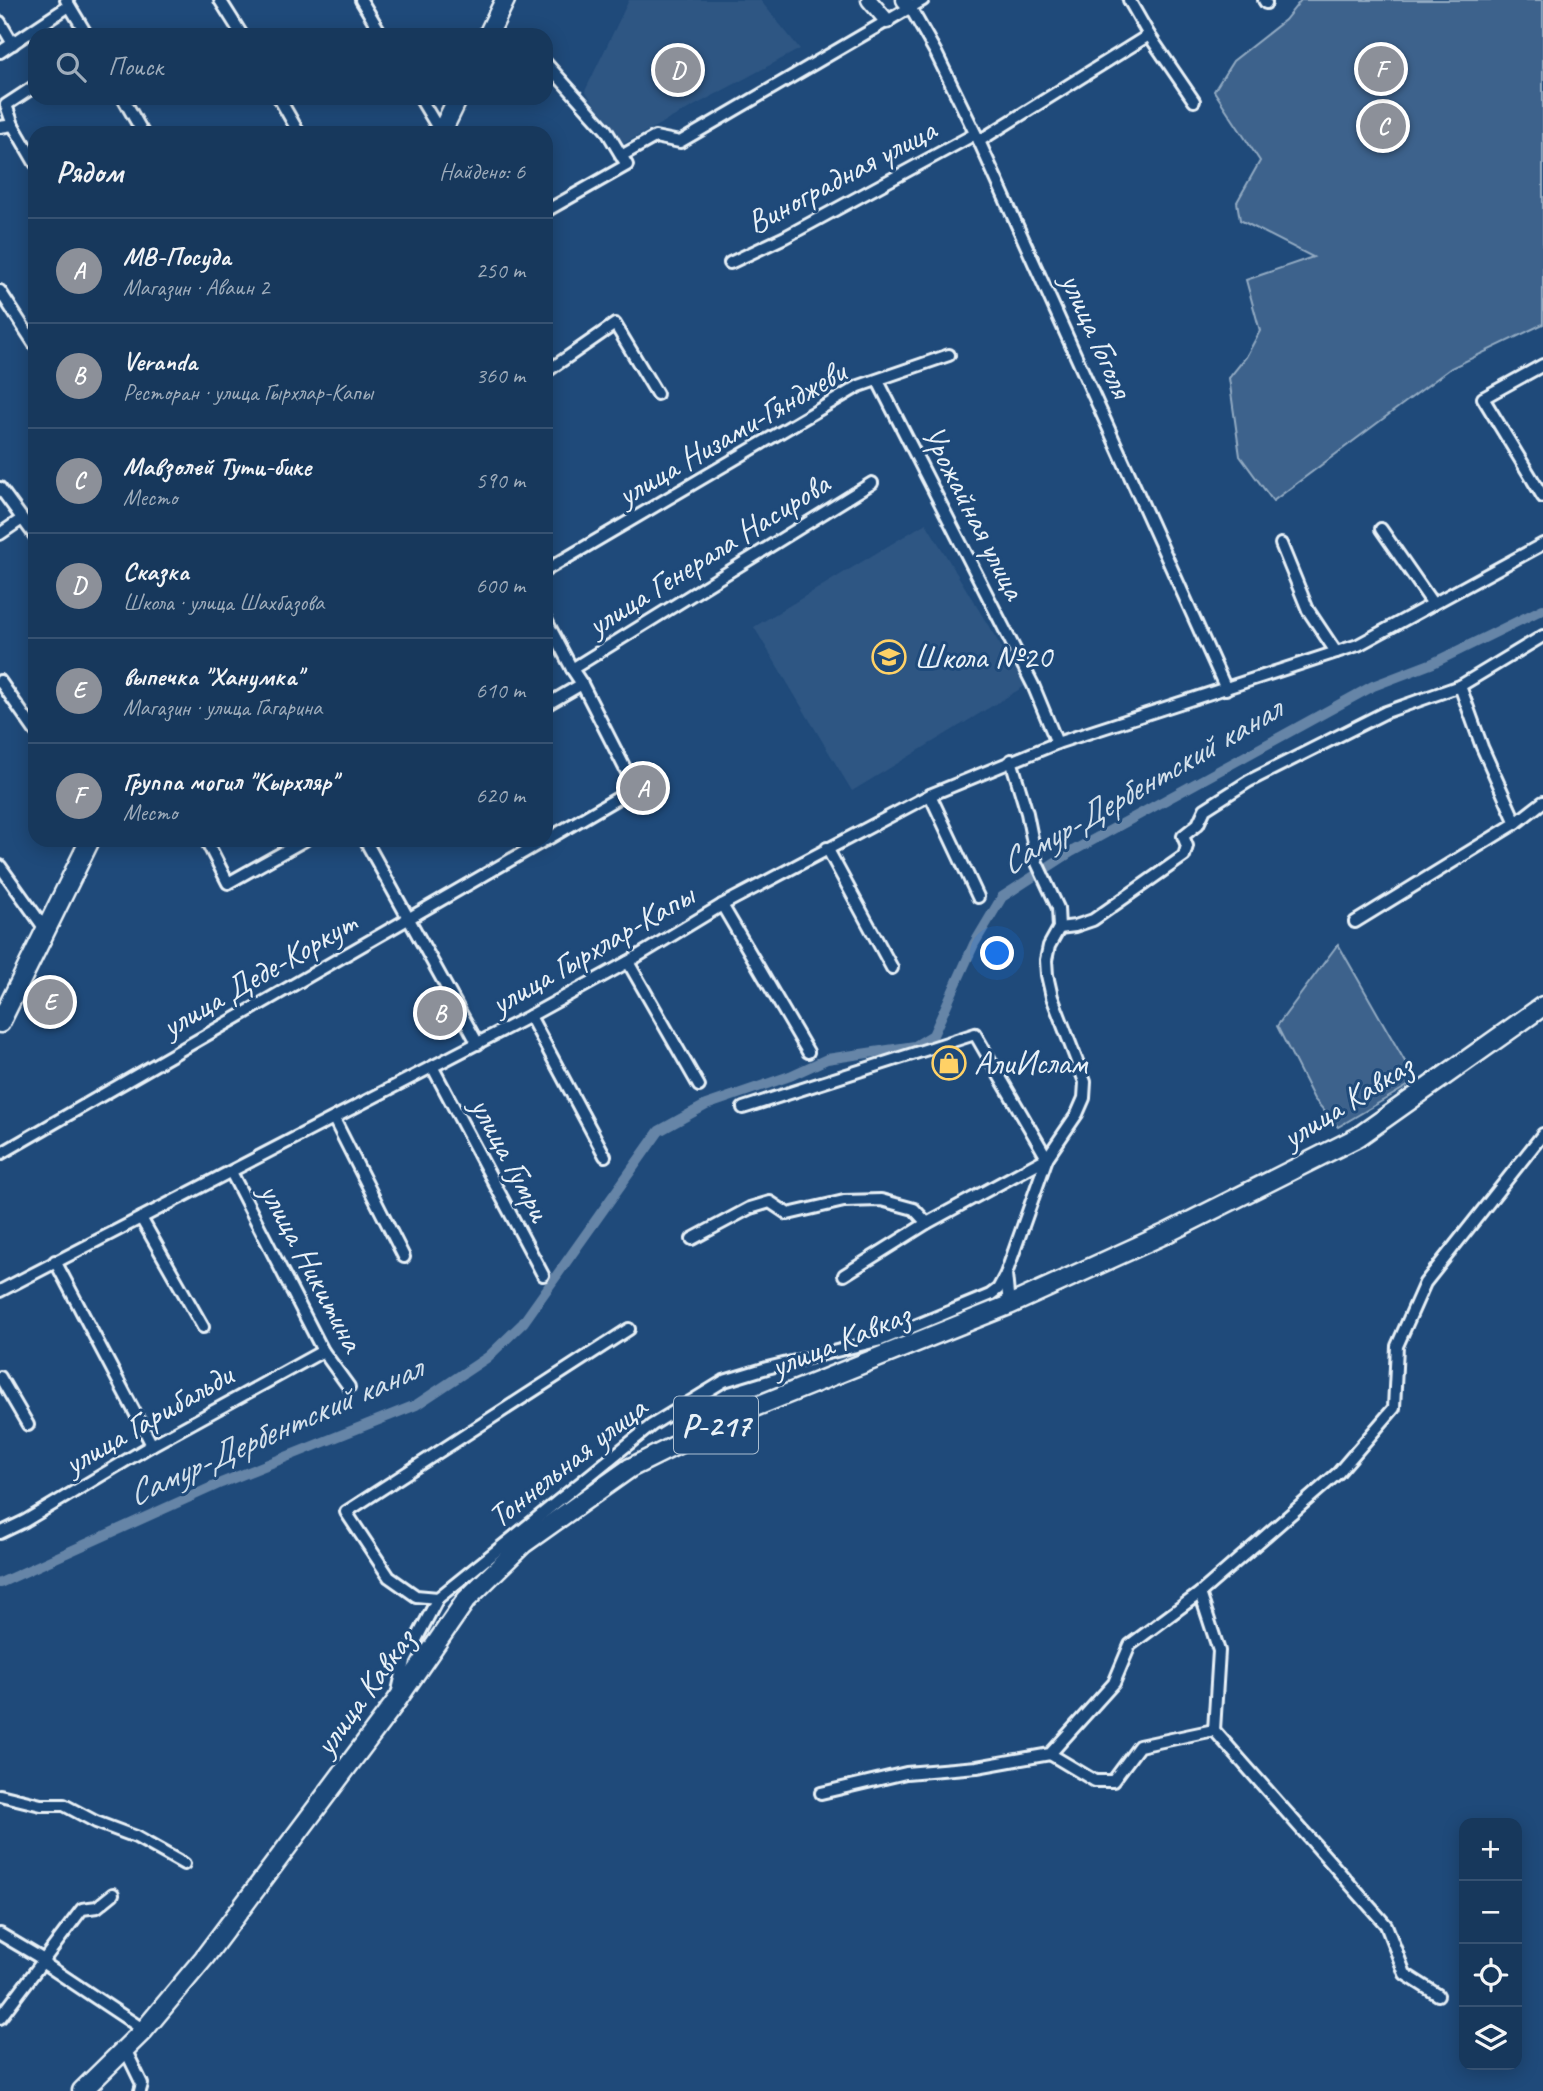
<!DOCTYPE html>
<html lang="ru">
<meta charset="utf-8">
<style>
:root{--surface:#17385c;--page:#244365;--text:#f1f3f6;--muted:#9eacbb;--line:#365272;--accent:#8c9099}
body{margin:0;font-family:Caveat,sans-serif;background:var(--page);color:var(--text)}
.controls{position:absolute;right:21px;bottom:21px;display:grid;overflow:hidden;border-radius:14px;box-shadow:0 4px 18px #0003}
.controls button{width:63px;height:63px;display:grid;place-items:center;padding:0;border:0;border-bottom:2px solid var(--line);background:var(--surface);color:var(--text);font:35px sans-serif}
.you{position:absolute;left:998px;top:954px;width:24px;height:24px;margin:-18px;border:5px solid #fff;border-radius:50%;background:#1a73e8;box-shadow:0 0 0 10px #1a73e833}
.badge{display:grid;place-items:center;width:46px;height:46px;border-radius:50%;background:var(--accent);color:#fff;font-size:23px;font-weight:700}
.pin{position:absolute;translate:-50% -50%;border:4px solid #fff;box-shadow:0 2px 7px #0006}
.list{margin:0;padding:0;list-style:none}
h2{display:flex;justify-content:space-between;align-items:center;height:91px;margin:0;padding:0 28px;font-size:30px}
h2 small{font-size:23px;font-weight:400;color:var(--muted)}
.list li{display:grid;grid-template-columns:46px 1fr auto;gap:21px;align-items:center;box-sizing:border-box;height:105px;padding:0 28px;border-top:2px solid var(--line)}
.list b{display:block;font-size:26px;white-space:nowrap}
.list p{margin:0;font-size:23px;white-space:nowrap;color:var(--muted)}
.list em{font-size:23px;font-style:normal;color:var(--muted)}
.icon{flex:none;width:38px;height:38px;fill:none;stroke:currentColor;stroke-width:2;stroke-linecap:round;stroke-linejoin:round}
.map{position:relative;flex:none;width:1543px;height:2091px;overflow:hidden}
.search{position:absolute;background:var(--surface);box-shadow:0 4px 18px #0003;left:28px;top:28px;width:525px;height:77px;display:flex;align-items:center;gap:18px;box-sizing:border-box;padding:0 24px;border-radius:21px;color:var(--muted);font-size:26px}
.panel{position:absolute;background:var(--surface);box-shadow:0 4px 18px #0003;left:28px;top:126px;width:525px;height:721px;border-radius:21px}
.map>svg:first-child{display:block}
</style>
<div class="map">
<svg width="1543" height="2091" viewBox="0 0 1543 2091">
<rect width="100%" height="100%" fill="#1f4a7a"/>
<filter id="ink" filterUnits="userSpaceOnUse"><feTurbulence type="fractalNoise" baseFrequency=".0143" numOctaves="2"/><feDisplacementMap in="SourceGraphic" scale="14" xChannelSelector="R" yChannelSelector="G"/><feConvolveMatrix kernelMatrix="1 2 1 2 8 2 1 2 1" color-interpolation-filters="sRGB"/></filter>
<g filter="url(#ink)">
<g fill="#2e5683">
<polygon points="629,0 760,0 800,49 623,144 585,91"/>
<polygon points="926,523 1025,686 852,791 754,627"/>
</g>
<g fill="#3c628c" stroke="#92aac2" stroke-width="2">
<polygon points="1301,0 1543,0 1543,324 1451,368 1273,501 1240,456 1229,378 1246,357 1260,331 1246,280 1313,257 1240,220 1237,202 1260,161 1214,91 1233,61 1285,20"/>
<polygon points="1338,944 1416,1081 1338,1127 1314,1099 1277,1026"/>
</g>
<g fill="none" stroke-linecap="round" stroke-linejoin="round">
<polyline stroke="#6685a7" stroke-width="10" points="0,1583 221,1483 416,1405 488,1357 523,1323 659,1131 706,1105 790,1076 827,1059 915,1046 933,1035 974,944 1002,897 1071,852 1373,686 1433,663 1543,609"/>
<defs>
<g id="minor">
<polyline points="66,0 87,35"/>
<polyline points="220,0 242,35"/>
<polyline points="361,0 382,35"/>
<polyline points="1129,0 1149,35 1194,101"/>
<polyline points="1264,0 1266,3"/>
<polyline points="910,7 936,53 979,141 1226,689"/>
<polyline points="0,22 13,44"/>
<polyline points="0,52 69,6"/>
<polyline points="546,63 606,130 627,165 546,211"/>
<polyline points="123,98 143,133"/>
<polyline points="279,98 299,133"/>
<polyline points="420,98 441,133"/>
<polyline points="13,125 35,163"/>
<polyline points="0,127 13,125 6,105 35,86"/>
<polyline points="979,141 1149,35"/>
<polyline points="621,156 655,137 680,142 923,0"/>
<polyline points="730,263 785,237 975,134"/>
<polyline points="0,291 35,345"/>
<polyline points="1543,365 1483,398 1543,497"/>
<polyline points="546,372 615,324 657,394"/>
<polyline points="878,381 1033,685 1057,743"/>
<polyline points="0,488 35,536"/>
<polyline points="1381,529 1433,604"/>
<polyline points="0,534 22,519"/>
<polyline points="1281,544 1308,610 1336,652"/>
<polyline points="546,570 859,386 949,355"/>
<polyline points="546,620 572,669 582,684 635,788 546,840"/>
<polyline points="572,669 872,483"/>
<polyline points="0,681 35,731"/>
<polyline points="1460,686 1482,747 1516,823"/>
<polyline points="546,705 582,684"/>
<polyline points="930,795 978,897"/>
<polyline points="206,840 228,883 305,840"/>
<polyline points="365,840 478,1044"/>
<polyline points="827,848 892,968"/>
<polyline points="0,866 45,929"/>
<polyline points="722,905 808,1052"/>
<polyline points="1355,922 1516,823 1543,802"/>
<polyline points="1059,928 1075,926 1093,920 1184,856 1187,846 1183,836 1198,824 1205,809 1249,781 1386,712 1460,686 1543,636"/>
<polyline points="628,962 699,1086"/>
<polyline points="530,1016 605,1156"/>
<polyline points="433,1068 543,1275"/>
<polyline points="334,1119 404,1257"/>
<polyline points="0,1154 545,840"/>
<polyline points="231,1172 323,1351 349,1387"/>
<polyline points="141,1218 203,1327"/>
<polyline points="692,1239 750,1208 770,1202 788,1214 844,1201 881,1200 914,1209 927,1223"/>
<polyline points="55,1261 152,1445"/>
<polyline points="1006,1274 1009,1305"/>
<polyline points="844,1275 927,1223 1047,1158 1077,1114 1084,1098 1085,1082 1052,997 1047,975 1046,960 1049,946 1059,928 1058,908 1037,863 1027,813 1011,760"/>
<polyline points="0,1291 530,1016 628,962 722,905 930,795 1057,743 1358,645 1543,544"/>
<polyline points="629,1329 346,1512 389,1577 416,1596 438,1598 652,1425 724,1381 767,1368 881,1340 990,1295 998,1289 1006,1274 1047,1158 975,1034 743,1108"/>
<polyline points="0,1377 28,1425"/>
<polyline points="0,1533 25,1521 152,1445 323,1351"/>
<polyline points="1200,1593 1219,1651 1214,1730 1386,1925 1405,1974 1438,1995"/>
<polyline points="398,1691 405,1661 438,1598"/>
<polyline points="1050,1754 1095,1781 1113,1781 1139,1746 1214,1730"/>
<polyline points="821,1793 906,1773 977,1767 1050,1754 1114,1683 1130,1645 1200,1593 1338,1473 1394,1408 1397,1346 1425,1283 1543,1134"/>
<polyline points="0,1795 41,1805 64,1805 96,1822 136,1837 184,1864"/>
<polyline points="0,1934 39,1957 42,1962 144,2030"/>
<polyline points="0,2018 82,1909 97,1907 113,1894"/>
<polyline points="125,2049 142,2084 140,2091"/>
</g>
<g id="tertiary">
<polyline points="869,0 887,21"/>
<polyline points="904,0 910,7"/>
</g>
<g id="primary">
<polyline points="488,35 505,0"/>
<polyline points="441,133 458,98"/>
<polyline points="0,1023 90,840"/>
</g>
<polyline id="trunk" points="82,2091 144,2030 204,1958 395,1703 466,1600 523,1544 630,1468 747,1410 1009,1305 1165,1234 1358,1137 1543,1006"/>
</defs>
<use href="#minor" stroke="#e8f1f8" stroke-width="16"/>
<use href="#tertiary" stroke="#e8f1f8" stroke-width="19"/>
<use href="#primary" stroke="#e8f1f8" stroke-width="23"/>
<use href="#trunk" stroke="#e8f1f8" stroke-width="23"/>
<use href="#minor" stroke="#1f4a7a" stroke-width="10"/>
<use href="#tertiary" stroke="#1f4a7a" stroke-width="14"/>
<use href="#primary" stroke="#1f4a7a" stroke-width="18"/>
<use href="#trunk" stroke="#1f4a7a" stroke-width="18"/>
</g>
</g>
<defs>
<symbol id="school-ring" viewBox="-11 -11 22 22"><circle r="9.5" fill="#1f4a7a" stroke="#ffd166" stroke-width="1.5"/><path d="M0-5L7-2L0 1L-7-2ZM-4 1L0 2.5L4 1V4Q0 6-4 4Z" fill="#ffd166"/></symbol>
<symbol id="shop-ring" viewBox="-11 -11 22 22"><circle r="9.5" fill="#1f4a7a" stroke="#ffd166" stroke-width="1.5"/><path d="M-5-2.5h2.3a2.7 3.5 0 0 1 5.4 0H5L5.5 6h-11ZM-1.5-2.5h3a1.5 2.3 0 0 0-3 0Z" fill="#ffd166"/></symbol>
</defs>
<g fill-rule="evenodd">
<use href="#school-ring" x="870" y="638" width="38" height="38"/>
<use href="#shop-ring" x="930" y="1044" width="38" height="38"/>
</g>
<g text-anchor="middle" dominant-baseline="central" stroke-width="6" stroke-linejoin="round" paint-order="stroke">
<rect fill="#1f4a7a" stroke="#acbfd2" stroke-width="2" x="674" y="1396.5" width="84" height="57" rx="5"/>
<g font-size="32" font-weight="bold" fill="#e8f1f8">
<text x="716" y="1425">Р-217</text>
</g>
<g font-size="33" fill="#e8f1f8" stroke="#1f4a7a">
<text transform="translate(841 176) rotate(-28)">Виноградная улица</text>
<text transform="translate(1097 335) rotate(66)">улица Гоголя</text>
<text transform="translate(731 433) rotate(-30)">улица Низами-Гянджеви</text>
<text transform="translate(974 512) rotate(63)">Урожайная улица</text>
<text transform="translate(708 554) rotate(-32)">улица Генерала Насирова</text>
<text transform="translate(592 949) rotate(-30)">улица Гырхлар-Капы</text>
<text transform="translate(259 974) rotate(-30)">улица Деде-Коркут</text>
<text transform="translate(1347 1101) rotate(-32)">улица Кавказ</text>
<text transform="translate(511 1159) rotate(62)">улица Гумри</text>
<text transform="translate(312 1267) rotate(62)">улица Никитина</text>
<text transform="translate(840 1340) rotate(-22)">улица Кавказ</text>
<text transform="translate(148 1419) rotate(-30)">улица Гарибальди</text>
<text transform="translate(567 1462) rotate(-38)">Тоннельная улица</text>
<text transform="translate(364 1692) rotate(-54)">улица Кавказ</text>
</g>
<g font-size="33" fill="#e8f1f8" stroke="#1f4a7a" text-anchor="start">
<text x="914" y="657">Школа №20</text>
<text x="974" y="1063">АлиИслам</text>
</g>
<g font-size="35" font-style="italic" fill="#d4e1ec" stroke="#1f4a7a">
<text transform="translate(1140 786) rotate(-30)">Самур-Дербентский канал</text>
<text transform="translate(274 1431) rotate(-24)">Самур-Дербентский канал</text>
</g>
</g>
</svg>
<div class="controls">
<button>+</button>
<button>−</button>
<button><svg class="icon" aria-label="locate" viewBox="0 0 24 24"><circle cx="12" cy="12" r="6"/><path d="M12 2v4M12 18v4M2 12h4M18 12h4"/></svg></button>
<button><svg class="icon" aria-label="layers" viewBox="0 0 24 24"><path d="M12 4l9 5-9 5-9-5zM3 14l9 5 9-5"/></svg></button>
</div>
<div class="you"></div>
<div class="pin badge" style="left:643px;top:788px">A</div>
<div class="pin badge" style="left:440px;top:1013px">B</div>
<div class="pin badge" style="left:1383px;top:126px">C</div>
<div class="pin badge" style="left:678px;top:70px">D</div>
<div class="pin badge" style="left:50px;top:1002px">E</div>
<div class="pin badge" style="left:1381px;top:69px">F</div>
<div class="search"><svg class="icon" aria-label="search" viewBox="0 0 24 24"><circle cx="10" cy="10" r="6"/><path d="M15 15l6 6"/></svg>Поиск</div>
<section class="panel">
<h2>Рядом<small>Найдено: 6</small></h2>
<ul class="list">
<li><span class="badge">A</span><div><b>МВ-Посуда</b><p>Магазин · Аваин 2</p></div><em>250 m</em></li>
<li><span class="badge">B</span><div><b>Veranda</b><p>Ресторан · улица Гырхлар-Капы</p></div><em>360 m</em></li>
<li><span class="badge">C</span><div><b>Мавзолей Тути-бике</b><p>Место</p></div><em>590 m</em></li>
<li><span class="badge">D</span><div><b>Сказка</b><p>Школа · улица Шахбазова</p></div><em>600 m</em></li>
<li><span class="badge">E</span><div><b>выпечка &quot;Ханумка&quot;</b><p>Магазин · улица Гагарина</p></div><em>610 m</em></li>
<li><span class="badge">F</span><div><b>Группа могил &quot;Кырхляр&quot;</b><p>Место</p></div><em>620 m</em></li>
</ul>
</section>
</div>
